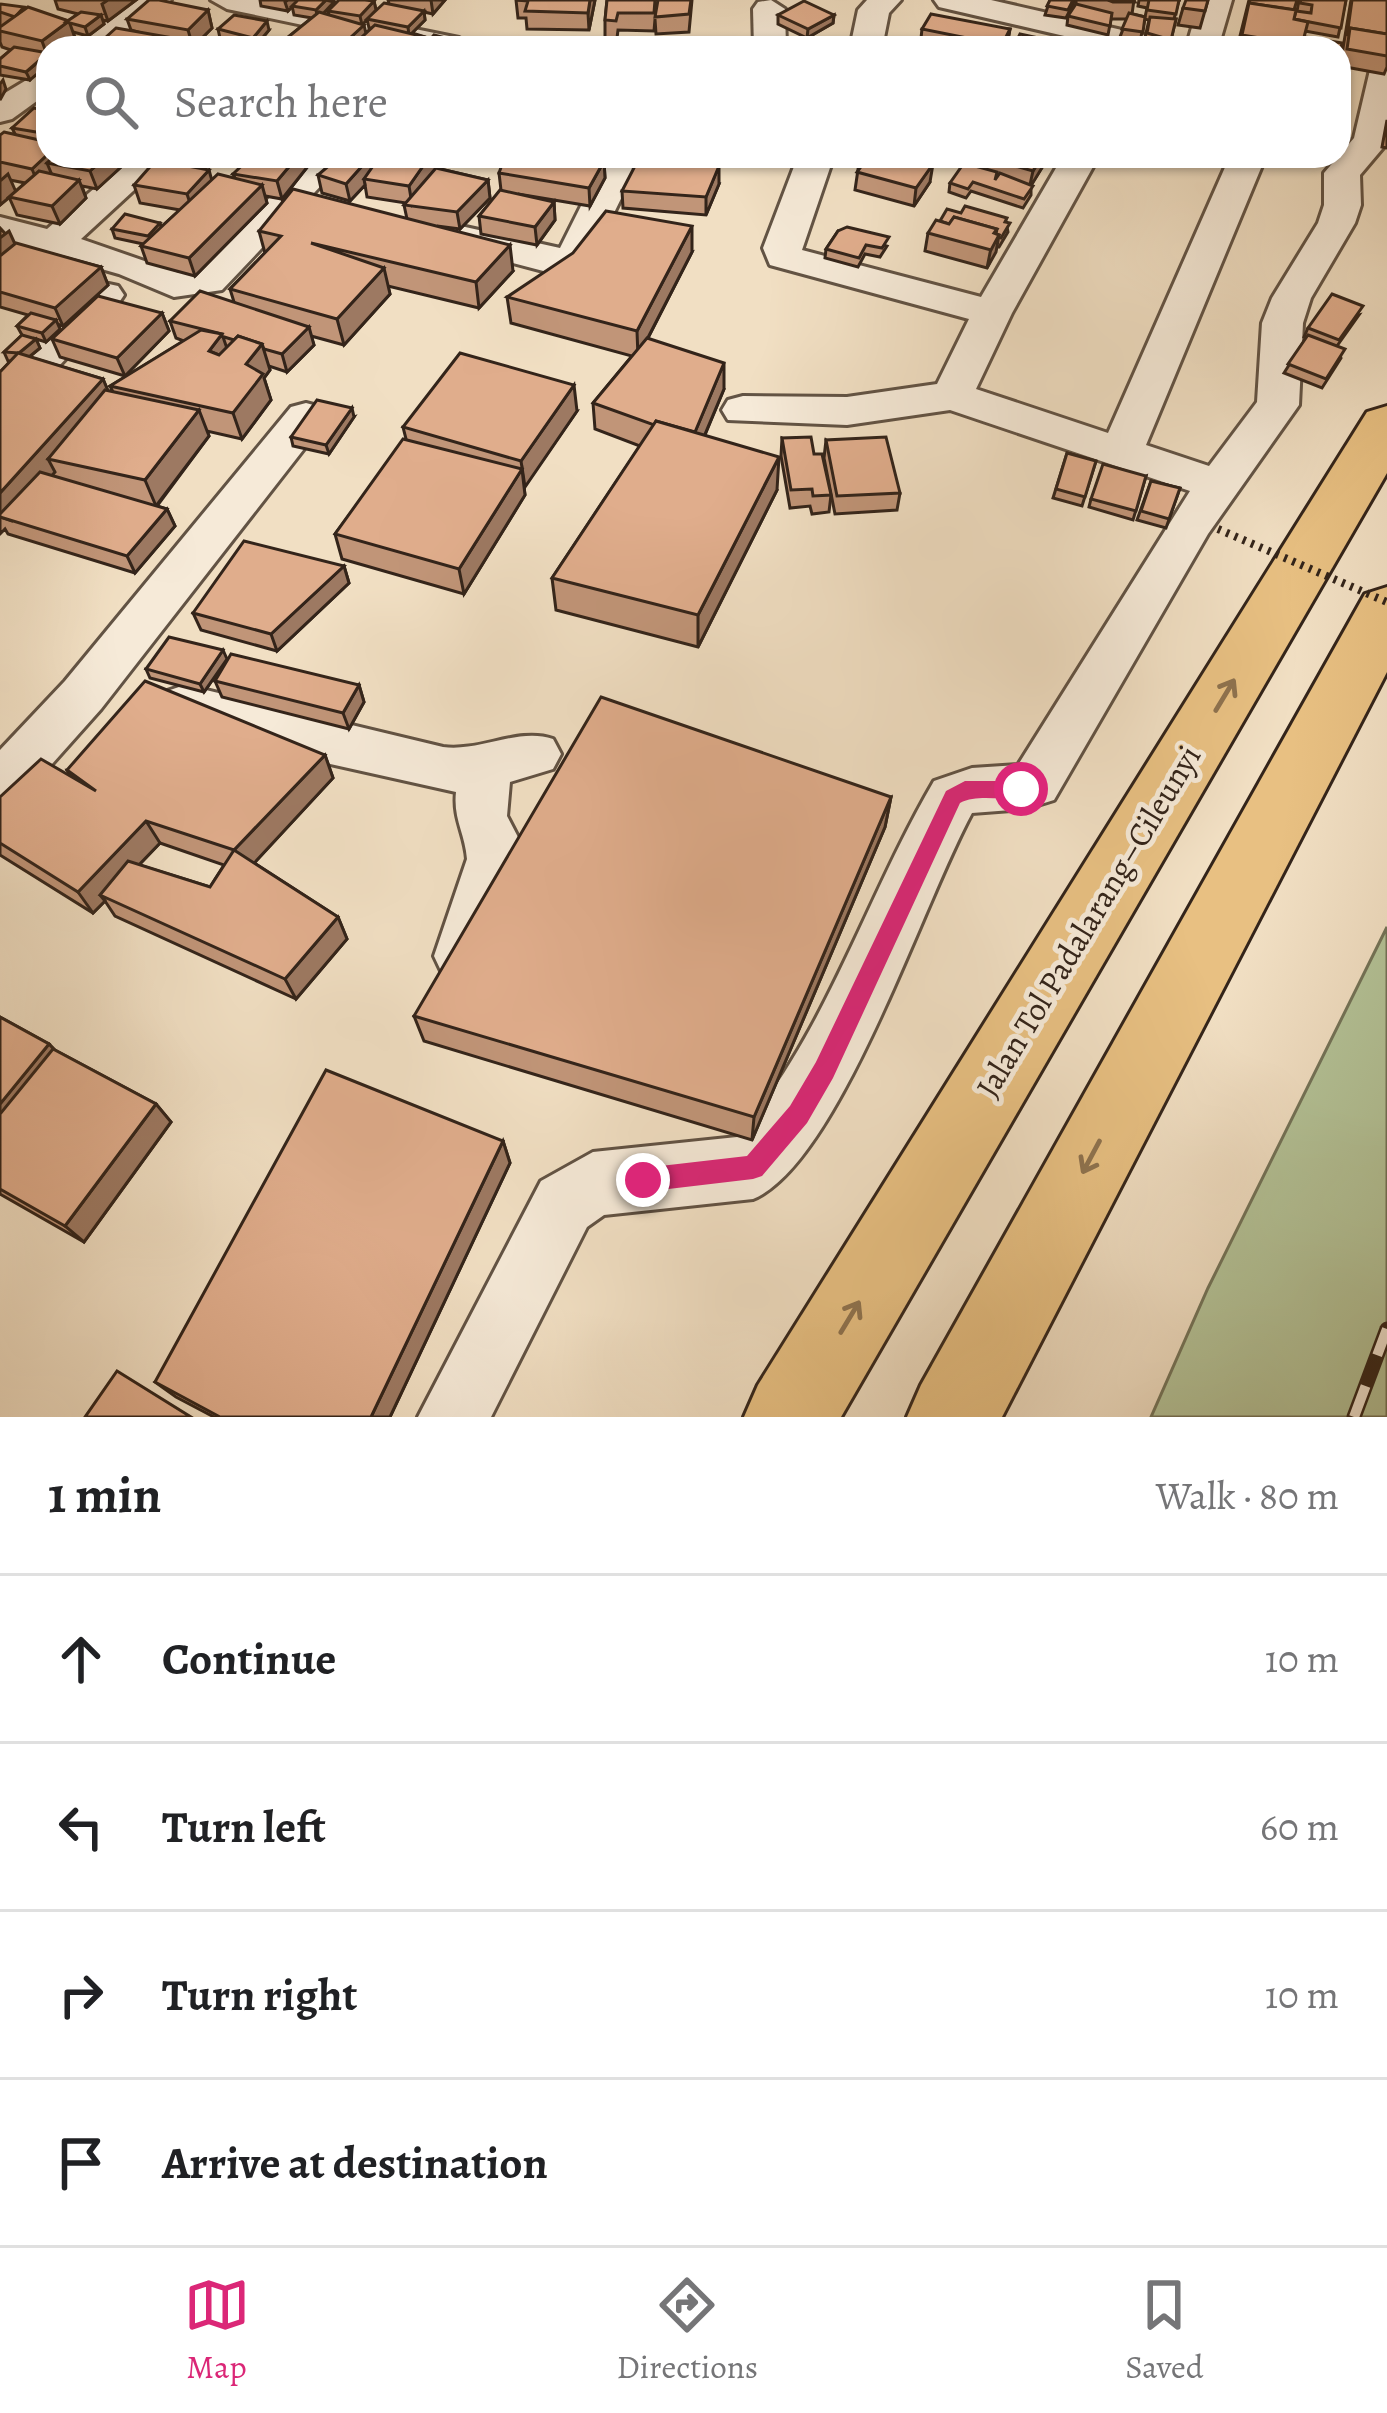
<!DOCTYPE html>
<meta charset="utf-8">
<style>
:root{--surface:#fff;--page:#f2f2f2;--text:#202124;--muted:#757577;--line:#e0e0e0;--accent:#db2777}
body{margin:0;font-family:Alegreya,serif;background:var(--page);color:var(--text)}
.stop{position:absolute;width:36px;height:36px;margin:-27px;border:9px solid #db2777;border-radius:50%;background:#fff}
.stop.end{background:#db2777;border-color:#fff;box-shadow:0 3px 12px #0008}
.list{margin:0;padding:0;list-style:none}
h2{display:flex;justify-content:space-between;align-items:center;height:156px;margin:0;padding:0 48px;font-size:51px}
h2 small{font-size:39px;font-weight:400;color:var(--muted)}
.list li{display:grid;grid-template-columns:78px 1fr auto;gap:36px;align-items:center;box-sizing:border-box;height:168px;padding:0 48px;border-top:3px solid var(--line)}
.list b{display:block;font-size:45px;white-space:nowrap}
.list em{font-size:39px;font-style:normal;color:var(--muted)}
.icon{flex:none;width:66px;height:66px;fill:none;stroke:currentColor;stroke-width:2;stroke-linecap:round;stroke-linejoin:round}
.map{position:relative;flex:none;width:1387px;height:1417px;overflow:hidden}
.search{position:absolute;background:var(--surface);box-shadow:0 3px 9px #0004;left:36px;right:36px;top:36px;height:132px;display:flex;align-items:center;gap:30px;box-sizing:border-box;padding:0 42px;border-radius:36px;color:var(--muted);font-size:45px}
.sheet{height:828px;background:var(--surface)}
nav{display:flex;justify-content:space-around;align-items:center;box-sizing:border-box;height:168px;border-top:3px solid var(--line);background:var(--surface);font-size:33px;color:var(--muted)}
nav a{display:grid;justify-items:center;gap:6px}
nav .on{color:var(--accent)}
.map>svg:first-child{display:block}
</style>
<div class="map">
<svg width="1387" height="1417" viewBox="0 0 1387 1417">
<rect width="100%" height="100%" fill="#f1dfc3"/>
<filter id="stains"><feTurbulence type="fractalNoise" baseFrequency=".00167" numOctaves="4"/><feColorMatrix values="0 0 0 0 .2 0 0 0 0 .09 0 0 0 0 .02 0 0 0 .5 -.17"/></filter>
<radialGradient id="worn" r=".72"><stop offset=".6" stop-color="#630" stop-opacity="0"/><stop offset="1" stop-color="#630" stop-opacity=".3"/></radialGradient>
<polygon fill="#b4c398" stroke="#747459" stroke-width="3" points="1387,927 1387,1417 1151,1417 1208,1288"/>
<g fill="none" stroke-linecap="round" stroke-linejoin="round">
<defs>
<g id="minor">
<polygon points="135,0 171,0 109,48 72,48"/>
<polygon points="211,0 273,0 459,38 475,48 412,48 227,9"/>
<polygon points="771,0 785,9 786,48 754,48 753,9 758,2"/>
<polygon points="867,0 901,0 889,13 882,48 850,48 858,10"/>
<polygon points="934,0 991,0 1170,41 1174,48 1116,48 939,7"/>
<polygon points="1200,0 1232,0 1218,48 1186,48"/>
<path d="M1387,60V143L1360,175L1361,205L1355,223L1311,298L1303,323L1299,405L1208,534L1054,800L1025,809L972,813C923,902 839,1163 753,1199L604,1215L587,1227L491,1417H418L541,1181L593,1152L737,1137C827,1032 865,899 934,781L972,768L1018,765L1190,491L950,410L847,425L728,420L722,410L728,400L743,396L847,397L937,384L969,319L770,265L763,248L798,156H834L802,250L981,297L1063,156H1099L1012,313L976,389L1108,433L1230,156H1266L1146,445L1209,466L1257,402L1262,323L1272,298L1318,223L1324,205V173L1354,138L1370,70Z"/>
<polygon points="48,67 48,93 12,119 0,122 0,96"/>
<polygon points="132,156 171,156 81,239 179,273 197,271 311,156 349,156 222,290 174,297 119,274 0,240 0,217 47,229"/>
<polygon points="616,161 629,164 634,172 588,266 551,273 430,241 424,233 430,225 443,222 560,248 598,172 603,164"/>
<polygon points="104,283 118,286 124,295 118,304 15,412 0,416 0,377 90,286"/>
<polygon points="306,403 321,407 327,417 321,427 101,709 19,801 0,807 0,750 65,681 291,407"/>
<path d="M185,685L443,747C481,752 518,727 553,739L561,754L553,769L510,782L507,816L520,841L523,859L483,975L463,982L443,975L434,956L467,859C465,833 453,819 456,792L263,749L167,719L160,705L167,691Z"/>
</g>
<g id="highway">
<polygon points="1387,406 1387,473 841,1417 744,1417 758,1385 1367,412"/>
<polygon points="1387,587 1387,672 1002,1417 907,1417 921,1385 1365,594"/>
</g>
</defs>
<use href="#minor" stroke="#625344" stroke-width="6"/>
<use href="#highway" stroke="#33241a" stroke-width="6"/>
<use href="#minor" fill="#f6ead8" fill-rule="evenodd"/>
<use href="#highway" fill="#e8c082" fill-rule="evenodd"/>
<defs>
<polyline id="rail" points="1354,1417 1387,1329"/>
</defs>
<use href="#rail" stroke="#33241a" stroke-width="15"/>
<use href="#rail" stroke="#f6ead8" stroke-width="10" stroke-dasharray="33" stroke-linecap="butt"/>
<polyline stroke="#33241a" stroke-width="8" stroke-dasharray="3 6" stroke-linecap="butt" points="1218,529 1387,602"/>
</g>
<g fill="#c19578" stroke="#33241a" stroke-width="3" fill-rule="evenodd">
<polygon points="55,0 136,0 108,21 102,20 104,24 88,36 73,32 75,38 62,48 48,48 30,80 0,75 0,59 11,50 2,47 0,42 0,5 25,9 68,21 78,14 58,9"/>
<path d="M260,0H334L323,13L329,15L328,11L374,1L376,10L389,4L388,0H445L433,14L424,12L425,20L412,33L425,37L426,44L476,46V48H283L282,42L312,18L294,15L292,6L288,11L261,6ZM367,19L369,28H371L366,33L362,25Z"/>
<polygon points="516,0 595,0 589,30 527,29 526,18 518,18"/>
<polygon points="607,0 692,0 689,32 656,34 655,19 654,31 618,30 617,38 605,38 605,20"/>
<polygon points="1050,0 1075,0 1066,18 1045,15"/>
<polygon points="1076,0 1134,0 1132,14 1145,17 1147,8 1138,6 1139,0 1181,0 1179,0 1174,19 1176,19 1169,48 1144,42 1149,20 1145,19 1140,41 1120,37 1127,19 1111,19 1108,35 1067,25 1068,16 1076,5"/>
<polygon points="1208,0 1200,28 1178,25 1183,8"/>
<polygon points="1249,0 1297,11 1299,0 1346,0 1338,37 1305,31 1303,45 1339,48 1302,48 1302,46 1302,48 1237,48"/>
<polygon points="1351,0 1387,0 1387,67 1384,74 1340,66"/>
<polygon points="208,10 212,28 192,48 131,30 127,19"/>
<polygon points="778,15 834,15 833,23 807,38 778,24"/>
<polygon points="218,29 269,30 255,47 220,38"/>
<polygon points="922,29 1010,29 1006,48 927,48 920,47"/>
<path d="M48,111V156H133L97,189L82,186L86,198L60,224L17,215L9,197L0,205V135L15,134L12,128ZM10,180L25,183L15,192Z"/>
<polygon points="1387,120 1387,148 1382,147"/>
<polygon points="219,156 247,156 243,161"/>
<polygon points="316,156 282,199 265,196 267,203 195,276 147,263 141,246 143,244 115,238 112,229 160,223 161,227 180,210 140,203 134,185 235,178 233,174"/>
<polygon points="860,156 916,156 915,160 930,182 914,206 855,190"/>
<polygon points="979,156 1043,166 1031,185 1031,195 1023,208 971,191 966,198 949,192 950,183 977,166"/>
<polygon points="604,161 605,178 590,206 518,194 554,202 555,220 537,245 481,234 479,216 501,190 499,173"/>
<polygon points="436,168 488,180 490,198 460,229 437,226 513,271 479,308 388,286 390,294 344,345 311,336 314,345 287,372 269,366 270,370 264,378 271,400 242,439 207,431 209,436 157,506 167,509 175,526 135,573 8,534 5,529 0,534 0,372 11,361 8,361 4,352 22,335 17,326 28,315 0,307 0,228 15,244 101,267 108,285 63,326 57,324 60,329 46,342 36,339 40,348 29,357 103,379 108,391 113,392 110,386 184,341 176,338 170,321 234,302 230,289 265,253 259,231 407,219 404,205 406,203 367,197 365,185 350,201 322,193 318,175"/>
<polygon points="719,184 706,215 623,208 622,191"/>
<polygon points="1006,222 1008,232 999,247 997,247 987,268 925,251 928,233"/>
<polygon points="838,231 887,246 880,257 865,254 858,267 825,258 826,249"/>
<polygon points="692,252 648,338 724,389 705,435 777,490 698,647 556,610 552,578 640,446 595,429 593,403 632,356 511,323 507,297"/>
<polygon points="162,313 169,331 125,376 60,357 52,339"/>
<polygon points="1359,315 1337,346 1341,358 1322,388 1284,373 1306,338 1304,337 1308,328"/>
<polygon points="577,411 524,487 525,495 464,594 342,559 335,534 406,439 403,427"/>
<polygon points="354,417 329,454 293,446 291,437"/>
<polygon points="782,438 814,454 831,495 829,512 812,514 810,506 790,508 781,456"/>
<polygon points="826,440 900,493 897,510 835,514 824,458"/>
<polygon points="1067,453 1096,461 1082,506 1053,498"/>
<polygon points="1146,476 1133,520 1089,507 1091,499"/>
<polygon points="1151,481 1180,488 1166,528 1137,520"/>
<polygon points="344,566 349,583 277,651 201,630 193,613"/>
<polygon points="227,659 204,692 150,678 146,669"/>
<polygon points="215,681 359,685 364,702 349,729 222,697"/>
<path d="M325,755L333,778L254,863L338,917L347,939L296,999L115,916L105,901L93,913L0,855V797L71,777L67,770ZM160,843L224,865L210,887L139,865Z"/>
<polygon points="891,797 885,827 752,1140 424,1041 414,1016"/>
<polygon points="0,1017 49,1044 55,1050 156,1104 171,1122 84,1242 0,1194"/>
<polygon points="503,1141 510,1163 390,1417 214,1417 176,1397 155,1382"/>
</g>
<g fill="#9d7962" stroke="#33241a" stroke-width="3">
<polygon points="108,0 136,0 108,21 102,4"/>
<polygon points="288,0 299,0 288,11 285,2"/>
<polygon points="326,0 334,2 318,19 316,10"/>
<polygon points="431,0 445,0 433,14"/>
<polygon points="590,0 595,0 589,30 588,13"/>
<polygon points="374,1 376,10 362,25 360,16"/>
<polygon points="208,10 212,28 193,47 188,30"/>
<polygon points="424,11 425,20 409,36 408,27"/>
<polygon points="101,15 104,24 88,36 85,27"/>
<polygon points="834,15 833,23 807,38 808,29"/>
<polygon points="69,21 75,38 62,48 48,48 48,65 30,80 26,72 47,55 42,41"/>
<polygon points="267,21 269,30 255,47 253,38"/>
<polygon points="364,25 368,42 361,48 339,48"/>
<polygon points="1010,29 1007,47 1001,48 1002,45"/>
<polygon points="3,80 6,89 0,100 0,84"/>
<polygon points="48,154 48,156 64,156 47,163 52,175 39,186 32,169"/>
<polygon points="107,156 133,156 97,189 90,171"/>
<polygon points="298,156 316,156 282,199 277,181"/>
<polygon points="371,156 391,156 364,179 365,185 350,201 346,184"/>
<polygon points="430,156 445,156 412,204 409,186"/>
<polygon points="1042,156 1045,156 1043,166 1029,189 1033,171"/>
<polygon points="604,161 605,178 590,206 589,188"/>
<polygon points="933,164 930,182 914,206 916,188"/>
<polygon points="719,166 719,184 706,215 706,197"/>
<polygon points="209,170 214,188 193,212 187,194"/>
<polygon points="8,174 16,192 0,205 0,181"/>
<polygon points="79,180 86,198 60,224 52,206"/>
<polygon points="488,180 490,198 460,229 457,212"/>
<polygon points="262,185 267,203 195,276 189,258"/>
<polygon points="554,202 555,220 537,245 535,227"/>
<polygon points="692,226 692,252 638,357 637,331"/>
<polygon points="9,231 21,257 0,273 0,238"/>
<polygon points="994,233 999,235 996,252 987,268"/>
<polygon points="510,245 513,271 479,308 476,282"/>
<polygon points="101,267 108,285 63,326 55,308"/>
<polygon points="384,268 390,294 344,345 337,319"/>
<polygon points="162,313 169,331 125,376 117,358"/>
<polygon points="56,320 60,329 46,342 42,333"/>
<polygon points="309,327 314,345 287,372 282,354"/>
<polygon points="222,334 231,360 209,351"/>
<polygon points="36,339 40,348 23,362 19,353"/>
<polygon points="262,344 270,370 264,378 271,400 242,439 233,413 246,364"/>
<polygon points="724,363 724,389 692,465 692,439"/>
<polygon points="103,379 114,405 48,459 55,472 12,521 0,517 0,493"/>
<polygon points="574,385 577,411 525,487 521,461"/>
<polygon points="352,408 354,417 329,454 326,445"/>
<polygon points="199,410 209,436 156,506 145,480"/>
<polygon points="779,457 777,490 698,647 698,615"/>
<polygon points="522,469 525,495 464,594 459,569"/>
<polygon points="167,509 175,526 135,573 127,556"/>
<polygon points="344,566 349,583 277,651 271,634"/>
<polygon points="223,650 227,659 204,692 200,684"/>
<polygon points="359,685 364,702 349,729 343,713"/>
<polygon points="325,755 333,778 245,873 234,850"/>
<polygon points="891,797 885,827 752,1140 754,1117"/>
<polygon points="146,821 160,843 107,898 100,895 105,901 93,913 78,892"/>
<polygon points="338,917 347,939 296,999 285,979"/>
<polygon points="49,1044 61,1057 0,1132 0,1104"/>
<polygon points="156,1104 171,1122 84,1242 65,1226"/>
<polygon points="503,1141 510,1163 390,1417 371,1417"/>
</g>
<g fill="#e0ad8c" stroke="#33241a" stroke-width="3">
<polygon points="149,0 159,0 208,10 188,30 127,19"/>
<polygon points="298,0 326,0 316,10 292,6"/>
<polygon points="339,0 365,0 374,1 360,16 328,11"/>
<polygon points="516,0 590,0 588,13 525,11 528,1"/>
<polygon points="607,0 655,0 654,13 618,13 616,21 605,20"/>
<polygon points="658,0 691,0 689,14 655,17"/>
<polygon points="1050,0 1073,0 1068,10 1047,6"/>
<polygon points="1108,0 1134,0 1135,2 1113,2"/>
<polygon points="1149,0 1179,0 1176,14 1147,10"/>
<polygon points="1186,0 1208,0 1205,11 1183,8"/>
<polygon points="1250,0 1297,0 1294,10 1249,3 1247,11"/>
<polygon points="1301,0 1346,0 1341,28 1294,19 1296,11 1311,13 1312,5 1300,3"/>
<polygon points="1352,0 1387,0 1387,34 1350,28 1347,36"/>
<polygon points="804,1 834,15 808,29 778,15"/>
<polygon points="384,3 424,11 408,27 367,19"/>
<polygon points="1249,3 1296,10 1294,19 1308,22 1302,45 1242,35"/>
<polygon points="1076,4 1112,13 1110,26 1068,16"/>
<polygon points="0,5 1,4 24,7 15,17 0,12"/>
<polygon points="28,7 69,21 42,41 0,31 0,27"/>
<polygon points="81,12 101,15 85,27 66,22"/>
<polygon points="319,12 364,25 339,48 306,48 282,42"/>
<polygon points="1129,13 1145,17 1143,32 1122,29"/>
<polygon points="931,14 1010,29 1002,45 922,29"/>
<polygon points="234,15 267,21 253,38 218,29"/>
<polygon points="1150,17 1176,19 1171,40 1147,33"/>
<polygon points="375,25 425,37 415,48 350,48"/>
<polygon points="116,28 190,41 183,48 94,48"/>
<polygon points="1350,28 1387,34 1387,56 1347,49"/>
<polygon points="1020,34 1071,45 1069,48 1022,38 1019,42 1016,42"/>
<polygon points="434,35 476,46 474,48 423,48"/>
<polygon points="1305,37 1342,43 1339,57 1339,48 1303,48"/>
<polygon points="231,38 246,42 240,48 218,48"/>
<polygon points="1022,38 1071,48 1016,48"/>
<polygon points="14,47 48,53 26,72 0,66 0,59"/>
<polygon points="34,108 48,111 48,134 12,128"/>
<polygon points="4,132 48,142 48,154 32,169 0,162 0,135"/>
<polygon points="54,156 107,156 90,171 47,163"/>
<polygon points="252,156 298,156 277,181 233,174"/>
<polygon points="340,156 371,156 346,184 318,175"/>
<polygon points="380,156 430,156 409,186 364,179"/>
<polygon points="505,156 577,156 604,161 589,188 499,173"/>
<polygon points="863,156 912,156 910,158 933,164 916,188 857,172 868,157"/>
<polygon points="979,156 1042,156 1033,171"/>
<polygon points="156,160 209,170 187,194 134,185"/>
<polygon points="637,162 719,166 706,197 622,191"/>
<polygon points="964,163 997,172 995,180 1000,173 1033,186 1024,199 973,182 968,189 950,183"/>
<polygon points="436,168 488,180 457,212 404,205"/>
<polygon points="39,171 79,180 52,206 9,197"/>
<polygon points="218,174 262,185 189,258 141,246"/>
<polygon points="293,189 510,245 476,282 311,243 384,268 337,319 230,289 281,236 259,231"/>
<polygon points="500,190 554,202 535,227 479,216"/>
<polygon points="965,206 1007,218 1005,222 1010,223 1001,238 998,237 999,235 996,234 997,229 954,217 949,224 940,221 947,209 961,213"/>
<polygon points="606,211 692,226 637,331 507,297 573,253"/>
<polygon points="125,214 160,223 148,236 112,229"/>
<polygon points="954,217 997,229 994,233 999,235 991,250 928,233 936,220 949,224"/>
<polygon points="847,227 889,237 882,248 866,245 859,258 826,249 838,231"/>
<polygon points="16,243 101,267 55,308 0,292 0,256"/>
<polygon points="200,291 309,327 282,354 264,349 262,344 238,336 234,340 221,336 222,334 170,321"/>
<polygon points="1332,294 1363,306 1339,340 1308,328"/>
<polygon points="98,296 162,313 117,358 52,339"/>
<polygon points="31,313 56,320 42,333 17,326"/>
<polygon points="201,330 222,334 209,351 219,355 238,336 262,344 246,364 263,374 233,413 110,386"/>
<polygon points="22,335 36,339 19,353 4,352"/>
<polygon points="1308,335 1345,349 1326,379 1288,364"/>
<polygon points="647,338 724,363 695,432 656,421 654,425 593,403"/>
<polygon points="18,353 103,379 0,493 0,372"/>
<polygon points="460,353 574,385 521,461 403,427"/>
<polygon points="105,390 199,410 145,480 48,459"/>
<polygon points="317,400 352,408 326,445 291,437"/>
<polygon points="656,421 779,457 698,615 552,578"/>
<polygon points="811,437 814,454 822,454 831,495 813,496 812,489 791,490 782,438"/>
<polygon points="886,437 900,493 837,496 826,440"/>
<polygon points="403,439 522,469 459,569 335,534"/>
<polygon points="1067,453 1096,461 1085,497 1056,489"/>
<polygon points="1103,464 1146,476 1136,511 1091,499"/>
<polygon points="40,472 167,509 127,556 0,517 0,514"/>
<polygon points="1151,481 1180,488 1169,519 1141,511"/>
<polygon points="244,541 344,566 271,634 193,613"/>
<polygon points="169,637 223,650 200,684 146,669"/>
<polygon points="231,654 359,685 343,713 215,681"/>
<polygon points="145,681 325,755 234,850 146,821 78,892 0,843 0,797 41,759 96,791 67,770"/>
<polygon points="601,697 891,797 754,1117 414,1016"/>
<polygon points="234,850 338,917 285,979 100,895 128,861 210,887"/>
<polygon points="0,1017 49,1044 0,1104"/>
<polygon points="53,1049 156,1104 65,1226 0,1189 0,1114"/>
<polygon points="326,1070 503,1141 371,1417 220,1417 155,1382"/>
<polygon points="117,1371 191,1417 85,1417"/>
</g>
<defs><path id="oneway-shaft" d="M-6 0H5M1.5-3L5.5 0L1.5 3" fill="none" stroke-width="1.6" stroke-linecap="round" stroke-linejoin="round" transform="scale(3)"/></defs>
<g stroke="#8e724e">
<use href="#oneway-shaft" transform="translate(1225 695) rotate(-59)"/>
<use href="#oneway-shaft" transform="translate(1091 1157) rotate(118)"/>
<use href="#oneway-shaft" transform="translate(850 1317) rotate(-59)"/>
</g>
<path fill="#db2777" d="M965,781H1021L1031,789C1014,807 982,791 960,803L833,1078L807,1123L762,1176L753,1179L643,1192L635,1189L631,1180L643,1168L747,1156L790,1106L816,1062L946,791Z"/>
<g text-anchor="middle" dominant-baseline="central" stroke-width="10" stroke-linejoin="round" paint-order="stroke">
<g font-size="33" fill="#33241a" stroke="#f6ead8">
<text transform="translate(1088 921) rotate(-59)">Jalan Tol Padalarang–Cileunyi</text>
</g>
</g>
<rect width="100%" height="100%" filter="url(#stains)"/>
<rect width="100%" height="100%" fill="url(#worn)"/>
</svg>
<div class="stop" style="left:1021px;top:789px"></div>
<div class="stop end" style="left:643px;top:1180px"></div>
<div class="search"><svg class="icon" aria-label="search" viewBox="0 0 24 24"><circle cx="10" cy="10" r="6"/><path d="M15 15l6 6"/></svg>Search here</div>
</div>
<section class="sheet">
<h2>1 min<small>Walk · 80 m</small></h2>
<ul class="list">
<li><svg class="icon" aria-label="ahead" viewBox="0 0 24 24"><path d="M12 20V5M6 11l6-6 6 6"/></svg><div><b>Continue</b></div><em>10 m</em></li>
<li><svg class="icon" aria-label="left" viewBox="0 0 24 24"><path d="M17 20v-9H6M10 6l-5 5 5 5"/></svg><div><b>Turn left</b></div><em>60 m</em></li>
<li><svg class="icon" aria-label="right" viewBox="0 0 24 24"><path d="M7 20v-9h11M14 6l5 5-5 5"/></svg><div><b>Turn right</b></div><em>10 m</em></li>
<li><svg class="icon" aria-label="arrive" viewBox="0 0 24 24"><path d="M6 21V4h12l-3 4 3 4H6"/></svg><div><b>Arrive at destination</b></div></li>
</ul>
</section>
<nav>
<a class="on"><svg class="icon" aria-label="map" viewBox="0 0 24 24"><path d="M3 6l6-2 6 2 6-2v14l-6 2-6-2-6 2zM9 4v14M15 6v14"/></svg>Map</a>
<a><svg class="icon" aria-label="directions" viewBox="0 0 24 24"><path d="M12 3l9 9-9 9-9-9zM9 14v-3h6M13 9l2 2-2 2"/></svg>Directions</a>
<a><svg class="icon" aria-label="saved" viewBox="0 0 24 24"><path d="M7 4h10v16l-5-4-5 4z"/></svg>Saved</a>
</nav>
